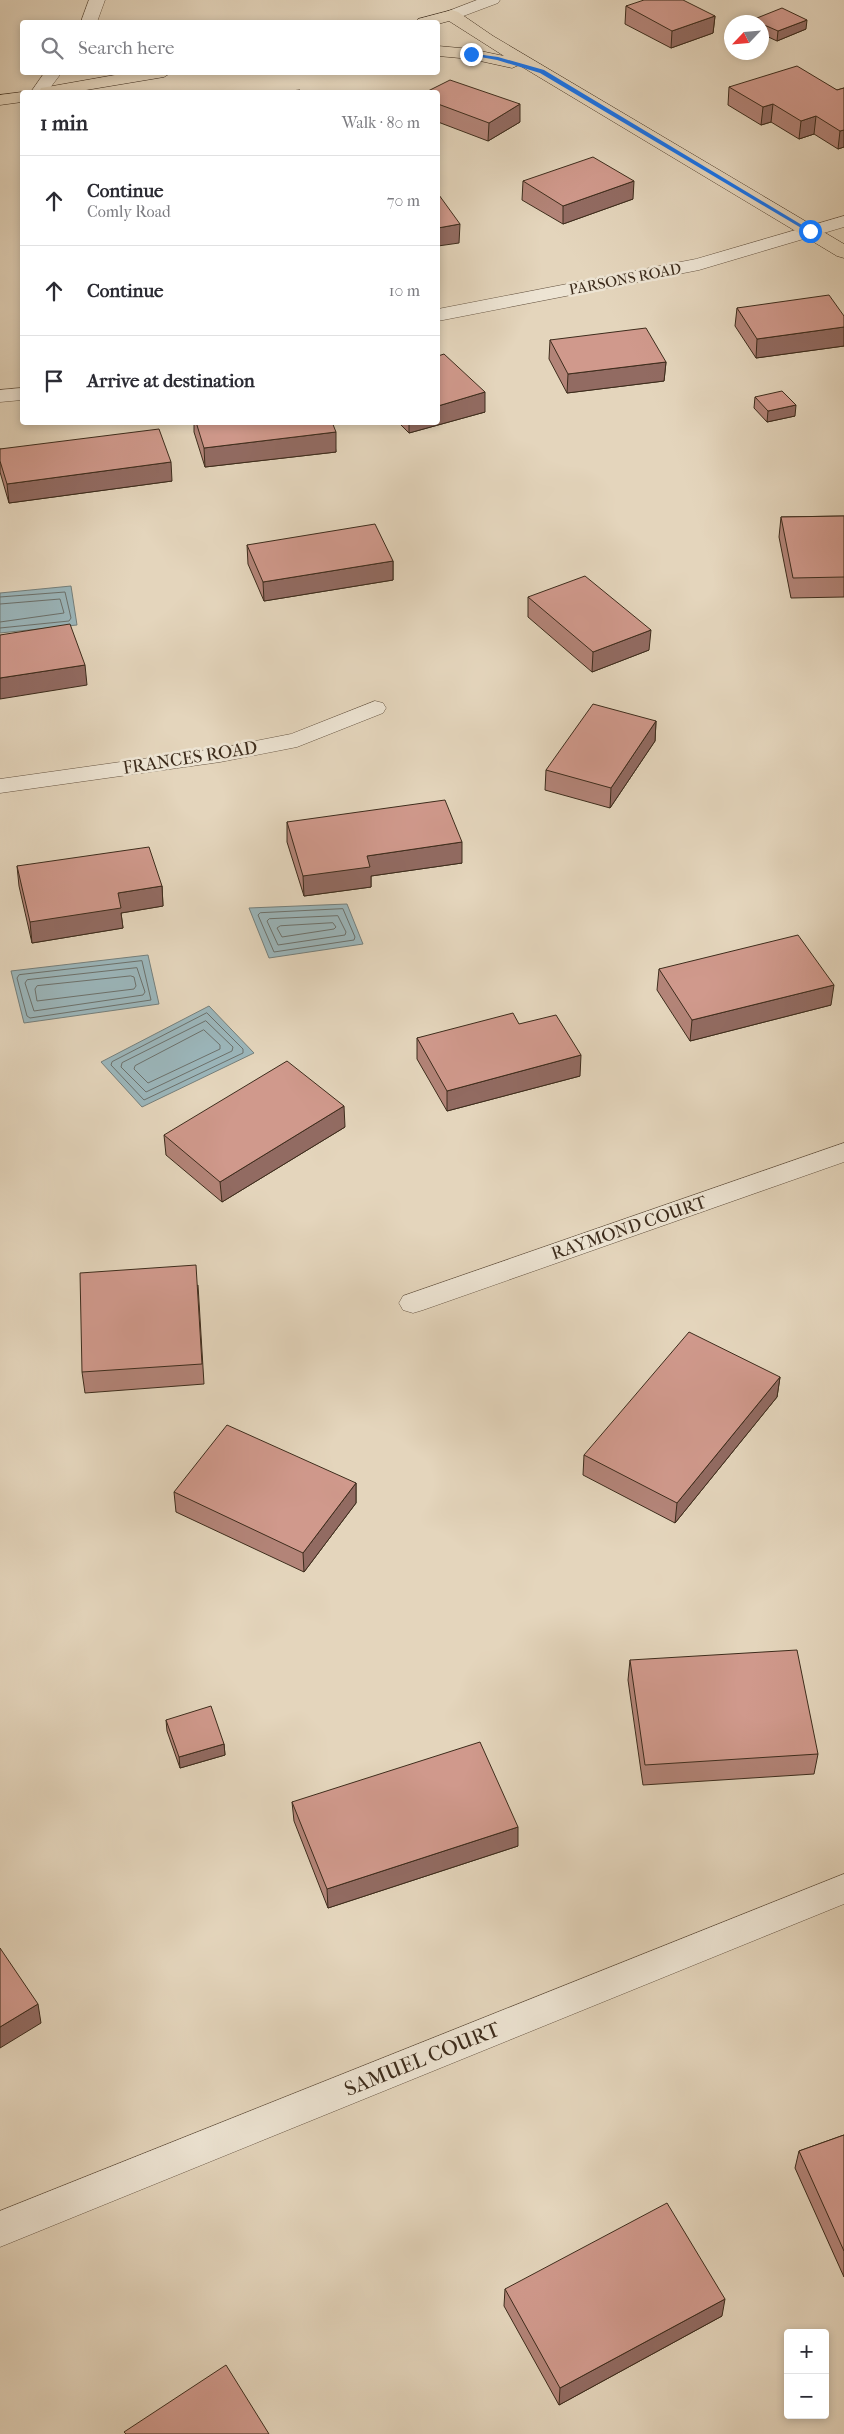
<!DOCTYPE html>
<meta charset="utf-8">
<style>
:root{--surface:#fff;--page:#f2f2f3;--text:#2b2b33;--muted:#7c7c81;--line:#e1e1e2}
body{margin:0;font-family:"IM FELL French Canon",serif;background:var(--page);color:var(--text)}
.controls{position:absolute;right:15px;bottom:15px;display:grid;overflow:hidden;border-radius:5px;box-shadow:0 2px 8px #0003}
.controls button{width:45px;height:45px;display:grid;place-items:center;padding:0;border:0;border-bottom:1px solid var(--line);background:var(--surface);color:var(--text);font:25px sans-serif}
.compass{position:absolute;left:724px;top:15px;width:45px;height:45px;border-radius:50%;background:var(--surface);box-shadow:0 2px 8px #0003;rotate:244deg}
.stop{position:absolute;width:15px;height:15px;margin:-11px;border:4px solid #1a73e8;border-radius:50%;background:#fff}
.stop.end{background:#1a73e8;border-color:#fff;box-shadow:0 1px 5px #0008}
.list{margin:0;padding:0;list-style:none}
h2{display:flex;justify-content:space-between;align-items:center;height:65px;margin:0;padding:0 20px;font-size:21px}
h2 small{font-size:16px;font-weight:400;color:var(--muted)}
.list li{display:grid;grid-template-columns:32px 1fr auto;gap:15px;align-items:center;box-sizing:border-box;height:90px;padding:0 20px;border-top:1px solid var(--line)}
.list b{display:block;font-size:19px;white-space:nowrap}
.list p{margin:0;font-size:16px;white-space:nowrap;color:var(--muted)}
.list em{font-size:16px;font-style:normal;color:var(--muted)}
.icon{flex:none;width:28px;height:28px;fill:none;stroke:currentColor;stroke-width:2;stroke-linecap:round;stroke-linejoin:round}
.map{position:relative;flex:none;width:844px;height:2434px;overflow:hidden}
.search{position:absolute;background:var(--surface);box-shadow:0 2px 8px #0003;left:20px;top:20px;width:420px;height:55px;display:flex;align-items:center;gap:12px;box-sizing:border-box;padding:0 18px;border-radius:5px;color:var(--muted);font-size:19px}
.panel{position:absolute;background:var(--surface);box-shadow:0 2px 8px #0003;left:20px;top:90px;width:420px;height:335px;border-radius:5px}
.map>svg:first-child{display:block}
</style>
<div class="map">
<svg width="844" height="2434" viewBox="0 0 844 2434">
<rect width="100%" height="100%" fill="#e4d5bc"/>
<filter id="stains"><feTurbulence type="fractalNoise" baseFrequency=".004" numOctaves="4"/><feColorMatrix values="0 0 0 0 .2 0 0 0 0 .09 0 0 0 0 .02 0 0 0 .5 -.17"/></filter>
<radialGradient id="worn" r=".72"><stop offset=".6" stop-color="#630" stop-opacity="0"/><stop offset="1" stop-color="#630" stop-opacity=".3"/></radialGradient>
<g fill="#9bb6bb" stroke="#757f7b">
<polygon points="71,586 77,625 0,633 0,593"/>
<polygon points="347,904 363,944 269,958 249,908"/>
<polygon points="148,955 159,1004 24,1023 11,971"/>
<polygon points="209,1006 254,1053 142,1107 101,1062"/>
</g>
<g fill="none" stroke-linecap="round" stroke-linejoin="round">
<g stroke="#6c716c" stroke-width="1">
<polyline points="0,597 65,592 71,618 69,621 0,628"/>
<polyline points="0,604 60,599 64,613 0,622"/>
<polygon points="343,909 355,937 354,940 274,952 258,915 260,913"/>
<polygon points="338,916 346,932 345,935 278,945 267,921 269,919"/>
<polygon points="333,923 336,927 334,929 282,937 277,928 280,926"/>
<polygon points="142,961 151,1000 30,1018 27,1016 17,978 19,975"/>
<polygon points="137,968 145,992 143,995 34,1011 25,983 27,980"/>
<polygon points="131,976 134,977 136,986 134,989 37,1001 35,989 37,986"/>
<polygon points="207,1013 243,1049 243,1053 144,1100 111,1065 112,1062"/>
<polygon points="206,1021 233,1047 232,1051 146,1092 121,1067 122,1063"/>
<polygon points="204,1030 220,1045 220,1049 148,1083 134,1069 135,1066"/>
</g>
<defs>
<g id="minor">
<polygon points="89,0 105,0 97,22 81,22"/>
<polygon points="477,0 500,0 498,3 458,18 446,18 444,15 446,12"/>
<polygon points="45,72 62,72 47,92 31,92"/>
<polygon points="844,216 844,227 699,270 438,321 438,309 696,259"/>
<polygon points="22,388 22,400 0,402 0,390"/>
<polygon points="375,701 383,703 386,708 383,713 297,747 220,762 0,793 0,779 220,748 291,734"/>
<polygon points="844,1143 844,1162 423,1310 413,1313 403,1310 399,1303 403,1296"/>
<polygon points="844,1874 844,1904 0,2247 0,2211"/>
</g>
<g id="major">
<polygon points="452,10 458,12 493,36 844,244 844,258 837,256 519,65 512,68 471,59 438,56 438,46 471,49 504,56 449,21 438,24 416,22 418,19"/>
<polygon points="132,72 172,72 164,77 74,92 39,92 41,88 47,87"/>
<polygon points="22,92 24,92 22,92 22,102 0,105 0,95"/>
</g>
</defs>
<use href="#minor" stroke="#675644" stroke-width="1"/>
<use href="#major" stroke="#3d2c1c" stroke-width="1"/>
<use href="#minor" fill="#ede4d3" fill-rule="evenodd"/>
<use href="#major" fill="#e4d5bc" fill-rule="evenodd"/>
</g>
<g fill="#b38478" stroke="#3d2c1c">
<polygon points="626,6 715,16 713,33 671,48 625,24"/>
<polygon points="752,20 806,29 777,41 762,34 762,22 752,22"/>
<polygon points="729,87 837,90 844,88 844,147 838,149 814,134 799,139 771,122 761,125 728,105"/>
<polygon points="438,92 520,122 488,141 438,122"/>
<polygon points="523,181 633,199 563,224 522,200"/>
<polygon points="737,308 844,316 844,346 756,358 735,326"/>
<polygon points="550,340 666,362 664,381 567,393 549,359"/>
<polygon points="755,397 795,416 767,422 754,408"/>
<polygon points="485,412 409,433 398,422 438,422"/>
<polygon points="194,422 332,422 336,452 205,467 194,432"/>
<polygon points="0,449 172,481 9,503 0,472"/>
<polygon points="844,516 844,597 791,598 779,537 781,517"/>
<polygon points="247,545 393,561 393,580 264,601 248,564"/>
<polygon points="528,597 649,650 592,672 528,617"/>
<polygon points="656,721 655,741 610,808 545,790 546,770"/>
<polygon points="287,822 462,863 371,876 371,887 304,896 287,842"/>
<polygon points="17,866 162,886 163,906 121,913 123,928 32,943 19,886"/>
<polygon points="659,969 831,1005 690,1041 657,990"/>
<polygon points="519,1024 580,1076 447,1111 417,1059 417,1038"/>
<polygon points="345,1127 222,1202 166,1155 164,1135"/>
<polygon points="198,1285 204,1384 85,1393 82,1372"/>
<polygon points="780,1377 777,1397 675,1523 583,1475 584,1455"/>
<polygon points="356,1483 356,1503 304,1572 176,1512 174,1492"/>
<polygon points="630,1660 818,1754 814,1774 643,1785 628,1680"/>
<polygon points="166,1720 224,1744 225,1755 180,1768 167,1731"/>
<polygon points="292,1802 518,1846 328,1908 294,1821"/>
<polygon points="844,2135 844,2277 795,2168 799,2151"/>
<polygon points="505,2289 722,2316 559,2405 504,2306"/>
</g>
<g fill="#926b62" stroke="#3d2c1c">
<polygon points="715,16 713,33 671,48 672,31"/>
<polygon points="807,20 806,29 777,41 778,31"/>
<polygon points="520,104 520,122 488,141 489,123"/>
<polygon points="773,104 771,122 761,125 763,107"/>
<polygon points="816,116 814,134 799,139 801,121"/>
<polygon points="844,130 844,147 838,149 840,131"/>
<polygon points="634,181 633,199 563,224 563,206"/>
<polygon points="460,224 459,243 438,246 438,228"/>
<polygon points="844,327 844,346 756,358 757,339"/>
<polygon points="666,362 664,381 567,393 568,374"/>
<polygon points="485,392 485,412 409,433 409,422 438,422 438,406"/>
<polygon points="796,405 795,416 767,422 768,411"/>
<polygon points="336,432 336,452 205,467 204,448"/>
<polygon points="171,462 172,481 9,503 7,484"/>
<polygon points="393,561 393,580 264,601 263,582"/>
<polygon points="651,630 649,650 592,672 593,652"/>
<polygon points="85,665 87,685 0,699 0,678"/>
<polygon points="656,721 655,741 610,808 611,788"/>
<polygon points="462,842 462,863 371,876 371,887 304,896 303,876 367,856"/>
<polygon points="162,886 163,906 121,913 123,928 32,943 30,922 118,893"/>
<polygon points="834,985 831,1005 690,1041 692,1020"/>
<polygon points="581,1055 580,1076 447,1111 447,1091"/>
<polygon points="344,1106 345,1127 222,1202 220,1182"/>
<polygon points="780,1377 777,1397 675,1523 677,1503"/>
<polygon points="356,1483 356,1503 304,1572 303,1553"/>
<polygon points="224,1744 225,1755 180,1768 179,1757"/>
<polygon points="518,1827 518,1846 328,1908 327,1889"/>
<polygon points="38,2004 41,2023 0,2048 0,2027"/>
<polygon points="725,2299 722,2316 559,2405 560,2388"/>
</g>
<g fill="#d0998c" stroke="#3d2c1c">
<polygon points="644,0 683,0 715,16 672,31 626,6"/>
<polygon points="782,8 807,20 778,31 762,24 762,22 758,22 752,20"/>
<polygon points="797,66 837,90 844,88 844,130 840,131 816,116 801,121 773,104 763,107 729,87"/>
<polygon points="450,80 520,104 489,123 438,104 438,92 426,92"/>
<polygon points="300,90 302,92 282,92"/>
<polygon points="593,157 634,181 563,206 523,181"/>
<polygon points="438,195 439,195 460,224 438,228"/>
<polygon points="829,295 844,316 844,327 757,339 737,308"/>
<polygon points="646,328 666,362 568,374 550,340"/>
<polygon points="444,354 485,392 438,406 438,356"/>
<polygon points="782,391 796,405 768,411 755,397"/>
<polygon points="196,422 332,422 336,432 204,448"/>
<polygon points="159,429 171,462 7,484 0,461 0,449"/>
<polygon points="844,516 844,577 793,578 781,517"/>
<polygon points="375,524 393,561 263,582 247,545"/>
<polygon points="585,576 651,630 593,652 528,597"/>
<polygon points="70,624 85,665 0,678 0,635"/>
<polygon points="593,704 656,721 611,788 546,770"/>
<polygon points="445,800 462,842 367,856 370,867 303,876 287,822"/>
<polygon points="149,847 162,886 118,893 121,908 30,922 17,866"/>
<polygon points="798,935 834,985 692,1020 659,969"/>
<polygon points="513,1013 519,1024 556,1015 581,1055 447,1091 417,1038"/>
<polygon points="287,1061 344,1106 220,1182 164,1135"/>
<polygon points="196,1265 202,1364 82,1372 80,1273"/>
<polygon points="689,1332 780,1377 677,1503 584,1455"/>
<polygon points="227,1425 356,1483 303,1553 174,1492"/>
<polygon points="797,1650 818,1754 645,1765 630,1660"/>
<polygon points="211,1706 224,1744 179,1757 166,1720"/>
<polygon points="480,1742 518,1827 327,1889 292,1802"/>
<polygon points="0,1948 38,2004 0,2027"/>
<polygon points="844,2135 844,2251 799,2151"/>
<polygon points="667,2203 725,2299 560,2388 505,2289"/>
<polygon points="226,2365 269,2434 126,2434 124,2432"/>
</g>
<polygon fill="#1a73e8" points="469,53 498,57 544,70 812,231 808,232 540,73 497,60 469,55"/>
<g text-anchor="middle" dominant-baseline="central" stroke-width="5" stroke-linejoin="round" paint-order="stroke">
<g font-size="15" fill="#3d2c1c" stroke="#ede4d3">
<text transform="translate(625 279) rotate(-11)">PARSONS ROAD</text>
</g>
<g font-size="18" fill="#3d2c1c" stroke="#ede4d3">
<text transform="translate(190 758) rotate(-9)">FRANCES ROAD</text>
<text transform="translate(629 1228) rotate(-19)">RAYMOND COURT</text>
</g>
<g font-size="21" fill="#3d2c1c" stroke="#ede4d3">
<text transform="translate(422 2059) rotate(-22)">SAMUEL COURT</text>
</g>
</g>
<rect width="100%" height="100%" filter="url(#stains)"/>
<rect width="100%" height="100%" fill="url(#worn)"/>
</svg>
<div class="controls">
<button>+</button>
<button>−</button>
</div>
<svg class="compass" viewBox="-18 -18 36 36"><path d="M0-13l5 13h-10z" fill="#e53935"/><path d="M0 13l5-13h-10z" fill="#7c7c81"/></svg>
<div class="stop" style="left:810px;top:231px"></div>
<div class="stop end" style="left:471px;top:54px"></div>
<div class="search"><svg class="icon" aria-label="search" viewBox="0 0 24 24"><circle cx="10" cy="10" r="6"/><path d="M15 15l6 6"/></svg>Search here</div>
<section class="panel">
<h2>1 min<small>Walk · 80 m</small></h2>
<ul class="list">
<li><svg class="icon" aria-label="ahead" viewBox="0 0 24 24"><path d="M12 20V5M6 11l6-6 6 6"/></svg><div><b>Continue</b><p>Comly Road</p></div><em>70 m</em></li>
<li><svg class="icon" aria-label="ahead" viewBox="0 0 24 24"><path d="M12 20V5M6 11l6-6 6 6"/></svg><div><b>Continue</b></div><em>10 m</em></li>
<li><svg class="icon" aria-label="arrive" viewBox="0 0 24 24"><path d="M6 21V4h12l-3 4 3 4H6"/></svg><div><b>Arrive at destination</b></div></li>
</ul>
</section>
</div>
